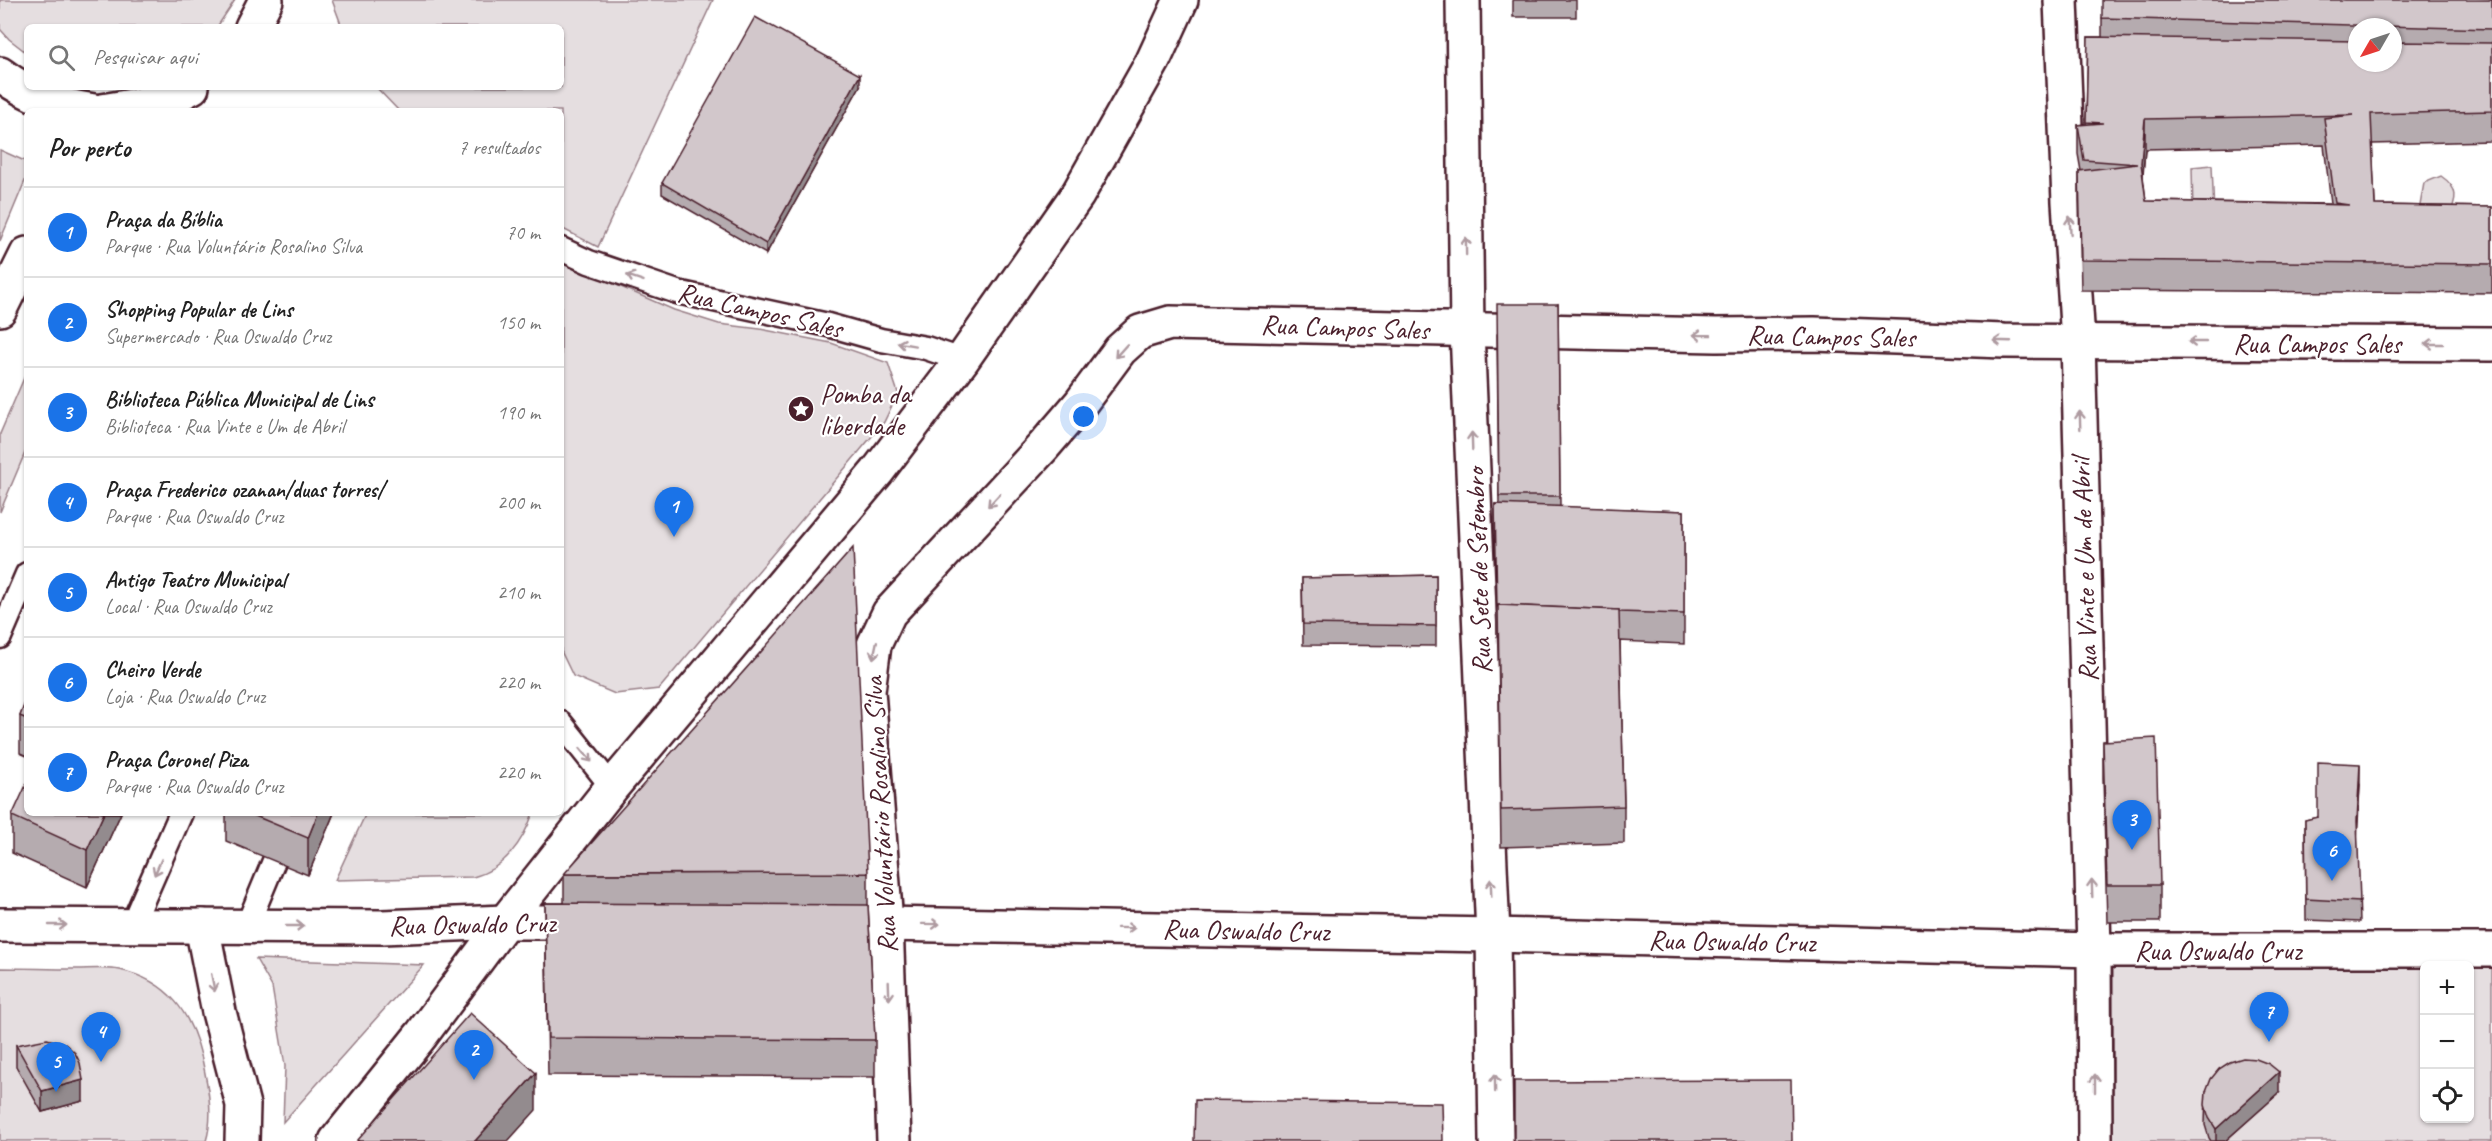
<!DOCTYPE html>
<html lang="pt">
<meta charset="utf-8">
<style>
:root{--surface:#fff;--page:#f2f2f2;--text:#222;--muted:#767676;--line:#e0e0e0;--accent:#1a73e8}
body{margin:0;font-family:Caveat,sans-serif;background:var(--page);color:var(--text)}
.controls{position:absolute;right:18px;bottom:18px;display:grid;overflow:hidden;border-radius:9px;box-shadow:0 2px 4px #0004}
.controls button{width:54px;height:54px;display:grid;place-items:center;padding:0;border:0;border-bottom:2px solid var(--line);background:var(--surface);color:var(--text);font:30px sans-serif}
.compass{position:absolute;left:2348px;top:18px;width:54px;height:54px;border-radius:50%;background:var(--surface);box-shadow:0 2px 4px #0004;rotate:231deg}
.you{position:absolute;left:1084px;top:417px;width:21px;height:21px;margin:-15px;border:4px solid #fff;border-radius:50%;background:#1a73e8;box-shadow:0 0 0 9px #1a73e833}
.badge{display:grid;place-items:center;width:39px;height:39px;border-radius:50%;background:var(--accent);color:#fff;font-size:20px;font-weight:700}
.pin{position:absolute;translate:-50% -50px;filter:drop-shadow(0 2px 3px #0008)}
.pin::after{content:'';position:absolute;top:32px;width:21px;height:18px;background:inherit;clip-path:polygon(0 0,100% 0,50% 100%)}
.list{margin:0;padding:0;list-style:none}
h2{display:flex;justify-content:space-between;align-items:center;height:78px;margin:0;padding:0 24px;font-size:26px}
h2 small{font-size:20px;font-weight:400;color:var(--muted)}
.list li{display:grid;grid-template-columns:39px 1fr auto;gap:18px;align-items:center;box-sizing:border-box;height:90px;padding:0 24px;border-top:2px solid var(--line)}
.list b{display:block;font-size:22px;white-space:nowrap}
.list p{margin:0;font-size:20px;white-space:nowrap;color:var(--muted)}
.list em{font-size:20px;font-style:normal;color:var(--muted)}
.icon{flex:none;width:33px;height:33px;fill:none;stroke:currentColor;stroke-width:2;stroke-linecap:round;stroke-linejoin:round}
.map{position:relative;flex:none;width:2492px;height:1141px;overflow:hidden}
.search{position:absolute;background:var(--surface);box-shadow:0 2px 4px #0004;left:24px;top:24px;width:540px;height:66px;display:flex;align-items:center;gap:15px;box-sizing:border-box;padding:0 21px;border-radius:9px;color:var(--muted);font-size:22px}
.panel{position:absolute;background:var(--surface);box-shadow:0 2px 4px #0004;left:24px;top:108px;width:540px;height:708px;border-radius:9px}
.map>svg:first-child{display:block}
</style>
<div class="map">
<svg width="2492" height="1141" viewBox="0 0 2492 1141">
<rect width="100%" height="100%" fill="#fff"/>
<filter id="ink" filterUnits="userSpaceOnUse"><feTurbulence type="fractalNoise" baseFrequency=".0167" numOctaves="2"/><feDisplacementMap in="SourceGraphic" scale="12" xChannelSelector="R" yChannelSelector="G"/><feConvolveMatrix kernelMatrix="1 2 1 2 8 2 1 2 1" color-interpolation-filters="sRGB"/></filter>
<g filter="url(#ink)">
<g fill="#e5dee0" stroke="#987e86" stroke-width="1.5" fill-rule="evenodd">
<polygon points="0,0 235,0 217,27 27,27 27,53 9,39 0,29"/>
<polygon points="332,0 713,0 598,247 561,228 561,111 399,111 376,87 561,87 561,27 342,27"/>
<polygon points="0,150 27,162 27,176 0,241"/>
<polygon points="2212,165 2214,215 2193,213 2192,167"/>
<path d="M2441,176C2459,188 2458,200 2447,217L2419,211L2424,183Z"/>
<polygon points="561,261 674,310 719,324 760,329 831,343 888,363 898,393 884,422 659,689 615,694 573,676 561,651"/>
<polygon points="27,371 27,448 0,512 0,434"/>
<path d="M366,813H533C523,842 504,869 473,877L335,880Z"/>
<polygon points="256,959 424,965 283,1122 285,1066 272,987"/>
<path d="M2113,963L2492,965V1141H2113ZM2424,966H2470V1118H2424Z"/>
<path d="M0,968C25,968 49,969 74,969C88,969 106,967 120,970C169,981 191,1013 202,1059C208,1086 214,1115 206,1141H0Z"/>
</g>
<g fill="none" stroke-linecap="round" stroke-linejoin="round">
<defs>
<g id="service">
<polyline points="561,249 589,262 677,292 828,325 881,340 926,348 962,360"/>
<polyline points="0,637 27,574"/>
<polyline points="561,723 612,787"/>
<polyline points="132,925 181,813"/>
<polyline points="247,926 274,861"/>
</g>
<g id="minor">
<polyline points="2061,0 2069,202 2078,341 2094,950 2095,1141"/>
<polyline points="0,309 27,254"/>
<polyline points="824,923 1493,935 2094,950 2492,950"/>
<polyline points="0,925 382,927 505,922 589,922"/>
<polyline points="894,1141 886,923 868,691 874,645 889,613 1043,447 1080,404 1120,350 1140,332 1170,323 1716,335 1814,334 2004,341 2492,344"/>
</g>
<g id="tertiary">
<polyline points="1463,0 1467,331 1493,935 1496,1141"/>
<polyline points="202,926 219,1012 243,1105 242,1141"/>
<polyline points="336,1141 422,1034 505,922 612,787 877,472 962,360 1078,194 1153,61 1181,0"/>
</g>
<g id="secondary">
<polyline points="252,27 266,0"/>
<path d="M0,74C31,97 56,105 94,111"/>
<polyline points="102,111 168,100 192,87"/>
</g>
</defs>
<use href="#service" stroke="#4a1f2b" stroke-width="27"/>
<use href="#minor" stroke="#4a1f2b" stroke-width="38"/>
<use href="#tertiary" stroke="#4a1f2b" stroke-width="38"/>
<use href="#secondary" stroke="#4a1f2b" stroke-width="38"/>
<use href="#service" stroke="#fff" stroke-width="22"/>
<use href="#minor" stroke="#fff" stroke-width="33"/>
<use href="#tertiary" stroke="#fff" stroke-width="33"/>
<use href="#secondary" stroke="#fff" stroke-width="33"/>
</g>
<g fill="#b5abaf" stroke="#4a1f2b" stroke-width="1.5" fill-rule="evenodd">
<rect x="1513" y="0" width="63" height="17"/>
<path d="M2492,0V141L2372,144L2375,205L2492,207V293L2081,290L2079,201V171H2081L2078,154V125L2086,124L2088,37H2102V18ZM2357,27H2393V63H2357ZM2324,145L2331,204L2146,201L2143,176L2145,149Z"/>
<polygon points="860,86 766,254 662,194 662,183"/>
<polygon points="1558,304 1560,507 1684,511 1684,644 1620,641 1624,806 1624,843 1501,847 1498,636 1497,636 1495,534 1495,504 1499,504 1497,334"/>
<polygon points="1436,575 1436,646 1303,645 1302,578"/>
<polygon points="27,698 27,756 20,753 20,716"/>
<polygon points="2103,741 2160,885 2160,922 2107,922 2103,778"/>
<polygon points="2360,785 2357,833 2360,922 2306,920 2305,820 2318,817"/>
<polygon points="121,813 87,887 12,853 12,816"/>
<polygon points="226,813 334,813 308,875 226,841"/>
<polygon points="868,873 868,905 875,1040 875,1077 548,1075 545,903 564,903 564,874"/>
<polygon points="16,1045 83,1101 42,1112 16,1066"/>
<polygon points="2206,1092 2279,1093 2225,1141 2211,1141 2209,1138 2205,1125"/>
</g>
<g fill="#938b8e" stroke="#4a1f2b" stroke-width="1.5">
<polygon points="860,75 860,86 766,254 766,244"/>
<polygon points="2145,119 2145,149 2141,193 2141,163"/>
<polygon points="2360,764 2360,785 2357,842 2357,821"/>
<polygon points="104,813 121,813 87,887 87,850"/>
<polygon points="318,813 334,813 308,875 308,838"/>
<polygon points="2279,1072 2279,1093 2225,1141 2216,1141 2216,1129"/>
<polygon points="536,1073 536,1110 508,1141 475,1141"/>
<polygon points="83,1080 83,1101 42,1112 42,1091"/>
</g>
<g fill="#d2c7cb" stroke="#4a1f2b" stroke-width="1.5" fill-rule="evenodd">
<polygon points="2102,0 2492,0 2492,29 2102,18"/>
<polygon points="755,17 860,75 766,244 662,183"/>
<path d="M2088,37L2357,41V63H2393V42L2492,43V111L2371,114L2375,205L2492,207V264L2081,260L2079,171L2137,164L2084,160L2078,125L2103,123L2086,122ZM2354,115L2324,118L2335,203L2349,205L2146,201L2141,163L2145,119Z"/>
<polygon points="1497,304 1558,304 1560,496 1499,496"/>
<polygon points="1495,504 1684,511 1684,614 1619,612 1619,610 1498,605 1498,607 1497,607"/>
<polygon points="853,548 868,873 564,874"/>
<polygon points="1436,575 1436,626 1303,624 1302,578"/>
<polygon points="1498,605 1619,610 1624,806 1501,810"/>
<polygon points="27,698 27,719 20,716"/>
<polygon points="2156,738 2160,885 2107,885 2103,741"/>
<polygon points="2318,762 2360,764 2357,821 2360,902 2306,899 2305,820 2318,817"/>
<polygon points="27,783 27,813 104,813 87,850 12,816"/>
<polygon points="248,813 318,813 308,838"/>
<polygon points="545,903 868,905 875,1040 548,1038"/>
<polygon points="470,1013 536,1073 475,1141 357,1141"/>
<polygon points="47,1039 65,1044 75,1053 80,1063 83,1080 42,1091 16,1045"/>
<polygon points="2243,1058 2256,1059 2269,1064 2279,1072 2216,1129 2209,1118 2205,1105 2206,1092 2211,1079 2219,1069 2230,1062"/>
<polygon points="1791,1080 1792,1141 1514,1141 1514,1081"/>
<polygon points="1195,1100 1442,1103 1443,1141 1194,1141"/>
</g>
<defs><path id="oneway-shaft" d="M-6 0H5M1.5-3L5.5 0L1.5 3" fill="none" stroke-width="1.6" stroke-linecap="round" stroke-linejoin="round" transform="scale(1.5)"/></defs>
<g stroke="#ae9aa0">
<use href="#oneway-shaft" transform="translate(2070 225) rotate(-94)"/>
<use href="#oneway-shaft" transform="translate(1466 246) rotate(-91)"/>
<use href="#oneway-shaft" transform="translate(635 278) rotate(-161)"/>
<use href="#oneway-shaft" transform="translate(1702 335) rotate(-179)"/>
<use href="#oneway-shaft" transform="translate(2002 341) rotate(-178)"/>
<use href="#oneway-shaft" transform="translate(2197 342) rotate(-180)"/>
<use href="#oneway-shaft" transform="translate(906 344) rotate(-170)"/>
<use href="#oneway-shaft" transform="translate(2434 344) rotate(-180)"/>
<use href="#oneway-shaft" transform="translate(1121 351) rotate(132)"/>
<use href="#oneway-shaft" transform="translate(2080 420) rotate(-92)"/>
<use href="#oneway-shaft" transform="translate(1472 441) rotate(-92)"/>
<use href="#oneway-shaft" transform="translate(994 500) rotate(133)"/>
<use href="#oneway-shaft" transform="translate(875 650) rotate(102)"/>
<use href="#oneway-shaft" transform="translate(586 755) rotate(50)"/>
<use href="#oneway-shaft" transform="translate(158 867) rotate(114)"/>
<use href="#oneway-shaft" transform="translate(1491 888) rotate(-92)"/>
<use href="#oneway-shaft" transform="translate(2092 888) rotate(-92)"/>
<use href="#oneway-shaft" transform="translate(931 924) rotate(1)"/>
<use href="#oneway-shaft" transform="translate(58 925)"/>
<use href="#oneway-shaft" transform="translate(295 926)"/>
<use href="#oneway-shaft" transform="translate(1126 928) rotate(1)"/>
<use href="#oneway-shaft" transform="translate(213 983) rotate(79)"/>
<use href="#oneway-shaft" transform="translate(889 991) rotate(88)"/>
<use href="#oneway-shaft" transform="translate(1495 1083) rotate(-91)"/>
<use href="#oneway-shaft" transform="translate(2095 1083) rotate(-90)"/>
</g>
</g>
<defs>
<symbol id="sight-disc" viewBox="-11 -11 22 22"><circle r="9.5" fill="#4a1f2b" stroke="#fff"/><path d="M0-6L1.8-2.2L6-1.7L2.9 1.2L3.7 5.4L0 3.3L-3.7 5.4L-2.9 1.2L-6-1.7L-1.8-2.2Z" fill="#fff"/></symbol>
</defs>
<g fill-rule="evenodd">
<use href="#sight-disc" x="786" y="394" width="30" height="30"/>
</g>
<g text-anchor="middle" dominant-baseline="central" stroke-width="4.5" stroke-linejoin="round" paint-order="stroke">
<g font-size="28" fill="#4a1f2b" stroke="#fff">
<text transform="translate(760 310) rotate(13)">Rua Campos Sales</text>
<text transform="translate(1345 327) rotate(2)">Rua Campos Sales</text>
<text transform="translate(1831 336) rotate(1)">Rua Campos Sales</text>
<text x="2317" y="343">Rua Campos Sales</text>
<text transform="translate(2084 570) rotate(-92)">Rua Vinte e Um de Abril</text>
<text transform="translate(1478 571) rotate(-92)">Rua Sete de Setembro</text>
<text transform="translate(880 815) rotate(-93)">Rua Voluntário Rosalino Silva</text>
<text transform="translate(472 924) rotate(-1)">Rua Oswaldo Cruz</text>
<text transform="translate(1246 930) rotate(1)">Rua Oswaldo Cruz</text>
<text transform="translate(1732 941) rotate(1)">Rua Oswaldo Cruz</text>
<text x="2218" y="950">Rua Oswaldo Cruz</text>
</g>
<g font-size="28" fill="#4a1f2b" stroke="#fff" text-anchor="start">
<text x="820" y="393">Pomba da<tspan x="820" dy="32">liberdade</tspan></text>
</g>
</g>
</svg>
<div class="controls">
<button>+</button>
<button>−</button>
<button><svg class="icon" aria-label="locate" viewBox="0 0 24 24"><circle cx="12" cy="12" r="6"/><path d="M12 2v4M12 18v4M2 12h4M18 12h4"/></svg></button>
</div>
<svg class="compass" viewBox="-18 -18 36 36"><path d="M0-13l5 13h-10z" fill="#e53935"/><path d="M0 13l5-13h-10z" fill="#767676"/></svg>
<div class="you"></div>
<div class="pin badge" style="left:674px;top:537px">1</div>
<div class="pin badge" style="left:474px;top:1080px">2</div>
<div class="pin badge" style="left:2132px;top:850px">3</div>
<div class="pin badge" style="left:101px;top:1062px">4</div>
<div class="pin badge" style="left:56px;top:1092px">5</div>
<div class="pin badge" style="left:2332px;top:881px">6</div>
<div class="pin badge" style="left:2269px;top:1042px">7</div>
<div class="search"><svg class="icon" aria-label="search" viewBox="0 0 24 24"><circle cx="10" cy="10" r="6"/><path d="M15 15l6 6"/></svg>Pesquisar aqui</div>
<section class="panel">
<h2>Por perto<small>7 resultados</small></h2>
<ul class="list">
<li><span class="badge">1</span><div><b>Praça da Bíblia</b><p>Parque · Rua Voluntário Rosalino Silva</p></div><em>70 m</em></li>
<li><span class="badge">2</span><div><b>Shopping Popular de Lins</b><p>Supermercado · Rua Oswaldo Cruz</p></div><em>150 m</em></li>
<li><span class="badge">3</span><div><b>Biblioteca Pública Municipal de Lins</b><p>Biblioteca · Rua Vinte e Um de Abril</p></div><em>190 m</em></li>
<li><span class="badge">4</span><div><b>Praça Frederico ozanan/duas torres/</b><p>Parque · Rua Oswaldo Cruz</p></div><em>200 m</em></li>
<li><span class="badge">5</span><div><b>Antigo Teatro Municipal</b><p>Local · Rua Oswaldo Cruz</p></div><em>210 m</em></li>
<li><span class="badge">6</span><div><b>Cheiro Verde</b><p>Loja · Rua Oswaldo Cruz</p></div><em>220 m</em></li>
<li><span class="badge">7</span><div><b>Praça Coronel Piza</b><p>Parque · Rua Oswaldo Cruz</p></div><em>220 m</em></li>
</ul>
</section>
</div>
